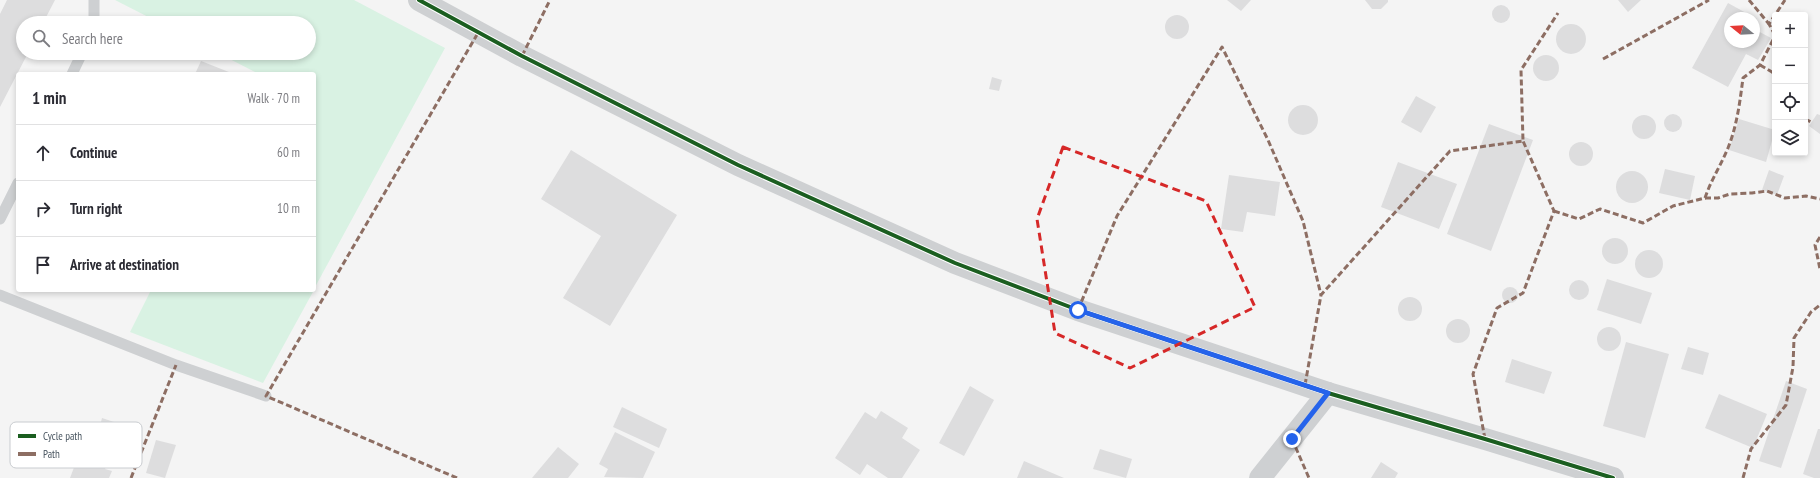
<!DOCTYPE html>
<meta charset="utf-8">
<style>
:root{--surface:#fff;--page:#f7f7f7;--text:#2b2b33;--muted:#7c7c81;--line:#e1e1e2}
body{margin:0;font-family:"PT Sans Narrow",sans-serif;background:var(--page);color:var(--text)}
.controls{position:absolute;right:12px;top:12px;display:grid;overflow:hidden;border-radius:4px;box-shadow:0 2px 6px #0003}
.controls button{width:36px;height:36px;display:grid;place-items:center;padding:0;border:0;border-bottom:1px solid var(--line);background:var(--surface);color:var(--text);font:20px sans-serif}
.compass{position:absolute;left:1724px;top:12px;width:36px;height:36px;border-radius:50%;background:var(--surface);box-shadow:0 2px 6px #0003;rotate:288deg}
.stop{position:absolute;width:12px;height:12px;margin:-9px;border:3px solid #2563eb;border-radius:50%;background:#fff}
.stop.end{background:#2563eb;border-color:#fff;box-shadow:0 1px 4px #0008}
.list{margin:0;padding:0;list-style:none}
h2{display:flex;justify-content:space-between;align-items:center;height:52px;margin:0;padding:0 16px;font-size:17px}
h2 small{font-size:13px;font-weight:400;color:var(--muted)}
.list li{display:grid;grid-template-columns:26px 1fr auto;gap:12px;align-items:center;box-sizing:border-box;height:56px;padding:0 16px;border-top:1px solid var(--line)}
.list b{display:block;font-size:15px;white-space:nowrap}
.list em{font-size:13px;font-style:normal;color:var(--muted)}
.icon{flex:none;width:22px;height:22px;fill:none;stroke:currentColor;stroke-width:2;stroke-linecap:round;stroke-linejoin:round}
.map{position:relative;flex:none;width:1820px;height:478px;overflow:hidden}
.search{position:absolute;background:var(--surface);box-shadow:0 2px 6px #0003;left:16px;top:16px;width:300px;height:44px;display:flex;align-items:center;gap:10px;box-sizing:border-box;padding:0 14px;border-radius:22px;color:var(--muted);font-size:15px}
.panel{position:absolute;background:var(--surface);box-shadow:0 2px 6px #0003;left:16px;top:72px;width:300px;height:220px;border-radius:4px}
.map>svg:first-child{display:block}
</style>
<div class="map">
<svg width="1820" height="478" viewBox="0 0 1820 478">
<rect width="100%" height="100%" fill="#f4f4f4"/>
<g fill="#d9f2e3">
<polygon points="115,0 354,0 445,48 314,289 314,74 255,74 255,72 218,53 309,53 309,23 160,23"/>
<polygon points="151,290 314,290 263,383 130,332"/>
</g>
<g fill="#ddddde">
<polygon points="7,0 55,0 43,23 23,23 23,53 28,53 0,107 0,14"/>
<polygon points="1227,0 1251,0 1241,11"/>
<polygon points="1365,0 1388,0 1388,2 1381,9 1372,9"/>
<polygon points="1618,0 1641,0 1628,12"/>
<polygon points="1728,3 1757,19 1754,24 1754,18 1730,18 1730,42 1754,42 1754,29 1771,38 1758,60 1746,54 1728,87 1692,68"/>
<circle cx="1501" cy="14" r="9"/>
<circle cx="1177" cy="27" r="12"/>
<circle cx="1571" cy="39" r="15"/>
<circle cx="1546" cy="68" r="13"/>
<polygon points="201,61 234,74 195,74"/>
<polygon points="992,77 1002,80 999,91 989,89"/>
<polygon points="1416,96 1436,107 1421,133 1401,122"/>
<circle cx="1303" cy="120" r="15"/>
<polygon points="1817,114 1820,115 1820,134 1809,126"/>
<circle cx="1673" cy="123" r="9"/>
<circle cx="1644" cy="127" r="12"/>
<polygon points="1739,119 1775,130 1766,162 1729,150"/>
<polygon points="1489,124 1533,140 1491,251 1447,234"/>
<circle cx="1581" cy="154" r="12"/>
<polygon points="571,150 677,215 610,326 563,298 601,236 541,199"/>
<polygon points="1398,162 1457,184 1439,229 1381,207"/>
<polygon points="1665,169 1695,176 1690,200 1659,193"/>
<polygon points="1769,170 1784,176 1777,195 1762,190"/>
<circle cx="1632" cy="187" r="16"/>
<polygon points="1229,175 1280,182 1275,216 1247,212 1243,232 1221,229"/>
<circle cx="1615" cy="251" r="13"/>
<circle cx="1649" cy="264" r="14"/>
<polygon points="1607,279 1652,293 1641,324 1597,310"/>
<circle cx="1579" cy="290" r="10"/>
<circle cx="1510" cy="295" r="8"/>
<circle cx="1410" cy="309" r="12"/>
<circle cx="1458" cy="331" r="12"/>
<circle cx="1609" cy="339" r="12"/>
<polygon points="1626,342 1669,354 1645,438 1603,426"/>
<polygon points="1688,347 1709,353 1703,375 1681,369"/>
<polygon points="1512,359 1552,372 1544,394 1505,382"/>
<polygon points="1786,381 1807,389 1781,468 1759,461"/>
<polygon points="970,386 994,400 964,456 939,443"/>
<polygon points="1719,394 1767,414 1753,448 1705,428"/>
<polygon points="622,407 667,429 659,448 613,427"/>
<polygon points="881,411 908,428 902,438 920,450 902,478 888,478 867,464 860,475 835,458 865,412 876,419"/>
<polygon points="102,418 120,424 111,454 94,449"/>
<polygon points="1818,429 1820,429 1820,478 1814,478 1803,474"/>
<polygon points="615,432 655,452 643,478 604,477 608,469 599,464"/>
<polygon points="156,440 176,445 165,478 146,473"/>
<polygon points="558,447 579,464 568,478 532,478"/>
<polygon points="81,449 109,460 105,469 112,471 109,478 70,478"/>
<polygon points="1100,449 1132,459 1126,478 1093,469"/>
<polygon points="1024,461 1064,478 1017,478"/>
<polygon points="1381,462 1398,473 1395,478 1371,478"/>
</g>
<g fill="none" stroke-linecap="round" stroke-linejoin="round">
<g stroke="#ced0d2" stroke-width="11">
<polyline points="94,23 94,0"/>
<polyline points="72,74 82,53"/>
<polyline points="0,219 18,183"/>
<polyline points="0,295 176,365 266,396"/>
</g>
<g stroke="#ced0d2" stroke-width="22">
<polyline points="419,0 522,56 738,165 955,263 1078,310 1328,393 1485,439 1613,478"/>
<polyline points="1260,478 1328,393"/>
</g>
<g stroke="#8d6e63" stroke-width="3" stroke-dasharray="6 3" stroke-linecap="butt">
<polyline points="1749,0 1769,24"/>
<polyline points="1775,35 1769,24 1785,0"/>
<polyline points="522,56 550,0"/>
<polyline points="1603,59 1709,0"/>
<polyline points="1760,65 1772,72 1775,77"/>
<polyline points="1805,119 1813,123"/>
<polyline points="1705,198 1718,198 1730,194 1752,193 1767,191 1785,198 1806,196 1820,199"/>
<path d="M1554,211L1579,219L1600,209L1643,223L1673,206L1705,198C1711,180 1721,165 1728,148C1737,126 1740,101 1743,78L1760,65L1775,36"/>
<polyline points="1820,237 1815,245 1820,269"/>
<polyline points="1078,310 1117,216 1222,47 1268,140 1303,221 1321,295"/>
<polyline points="1305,385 1321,295 1450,151 1523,141 1521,70 1558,13"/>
<polyline points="1292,439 1309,478"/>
<polyline points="1485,439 1473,374 1497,308 1523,293 1554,211 1523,141"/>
<polyline points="131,478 176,365"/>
<polyline points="457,478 266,396 478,33"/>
<polyline points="1743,478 1751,449 1786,405 1793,367 1794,338 1811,312 1820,305"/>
</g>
<defs>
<polyline id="cycleway" points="419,0 522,56 738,165 955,263 1078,310 1328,393 1485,439 1613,478"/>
</defs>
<use href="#cycleway" stroke="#fff" stroke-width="6"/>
<use href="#cycleway" stroke="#1b5e20" stroke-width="4"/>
</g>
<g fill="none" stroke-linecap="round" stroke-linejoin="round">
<polyline stroke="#2563eb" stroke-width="5" points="1078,310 1328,393 1292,439"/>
</g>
<path fill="none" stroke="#d62828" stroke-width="3" stroke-dasharray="8 5" stroke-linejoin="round" d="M1063,147L1206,201L1255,307L1130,368L1055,333L1037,219Z"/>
<rect x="10" y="422" width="132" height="46" rx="6" fill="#fff" stroke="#c9ccd0" stroke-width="1"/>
<rect x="18" y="434" width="18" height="4" fill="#1b5e20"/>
<rect x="18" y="452" width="18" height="4" fill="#8d6e63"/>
<g font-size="11" fill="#4a5661">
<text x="43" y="440">Cycle path</text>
<text x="43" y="458">Path</text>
</g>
</svg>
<div class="controls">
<button>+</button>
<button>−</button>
<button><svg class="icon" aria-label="locate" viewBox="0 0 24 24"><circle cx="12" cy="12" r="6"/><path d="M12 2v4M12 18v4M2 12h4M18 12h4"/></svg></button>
<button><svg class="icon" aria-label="layers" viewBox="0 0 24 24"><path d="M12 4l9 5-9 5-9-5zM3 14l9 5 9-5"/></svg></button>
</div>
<svg class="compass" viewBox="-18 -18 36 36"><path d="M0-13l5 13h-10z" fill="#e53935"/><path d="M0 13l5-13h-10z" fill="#7c7c81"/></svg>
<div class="stop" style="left:1078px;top:310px"></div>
<div class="stop end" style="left:1292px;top:439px"></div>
<div class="search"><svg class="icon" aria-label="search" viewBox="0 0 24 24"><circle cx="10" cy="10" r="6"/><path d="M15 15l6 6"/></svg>Search here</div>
<section class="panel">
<h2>1 min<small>Walk · 70 m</small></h2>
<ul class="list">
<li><svg class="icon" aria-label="ahead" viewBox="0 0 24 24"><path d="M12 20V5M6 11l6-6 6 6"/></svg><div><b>Continue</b></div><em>60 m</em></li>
<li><svg class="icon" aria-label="right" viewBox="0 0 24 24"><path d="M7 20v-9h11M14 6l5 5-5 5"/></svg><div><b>Turn right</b></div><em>10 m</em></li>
<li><svg class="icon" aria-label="arrive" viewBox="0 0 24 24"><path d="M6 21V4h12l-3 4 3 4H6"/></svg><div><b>Arrive at destination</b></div></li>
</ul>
</section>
</div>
